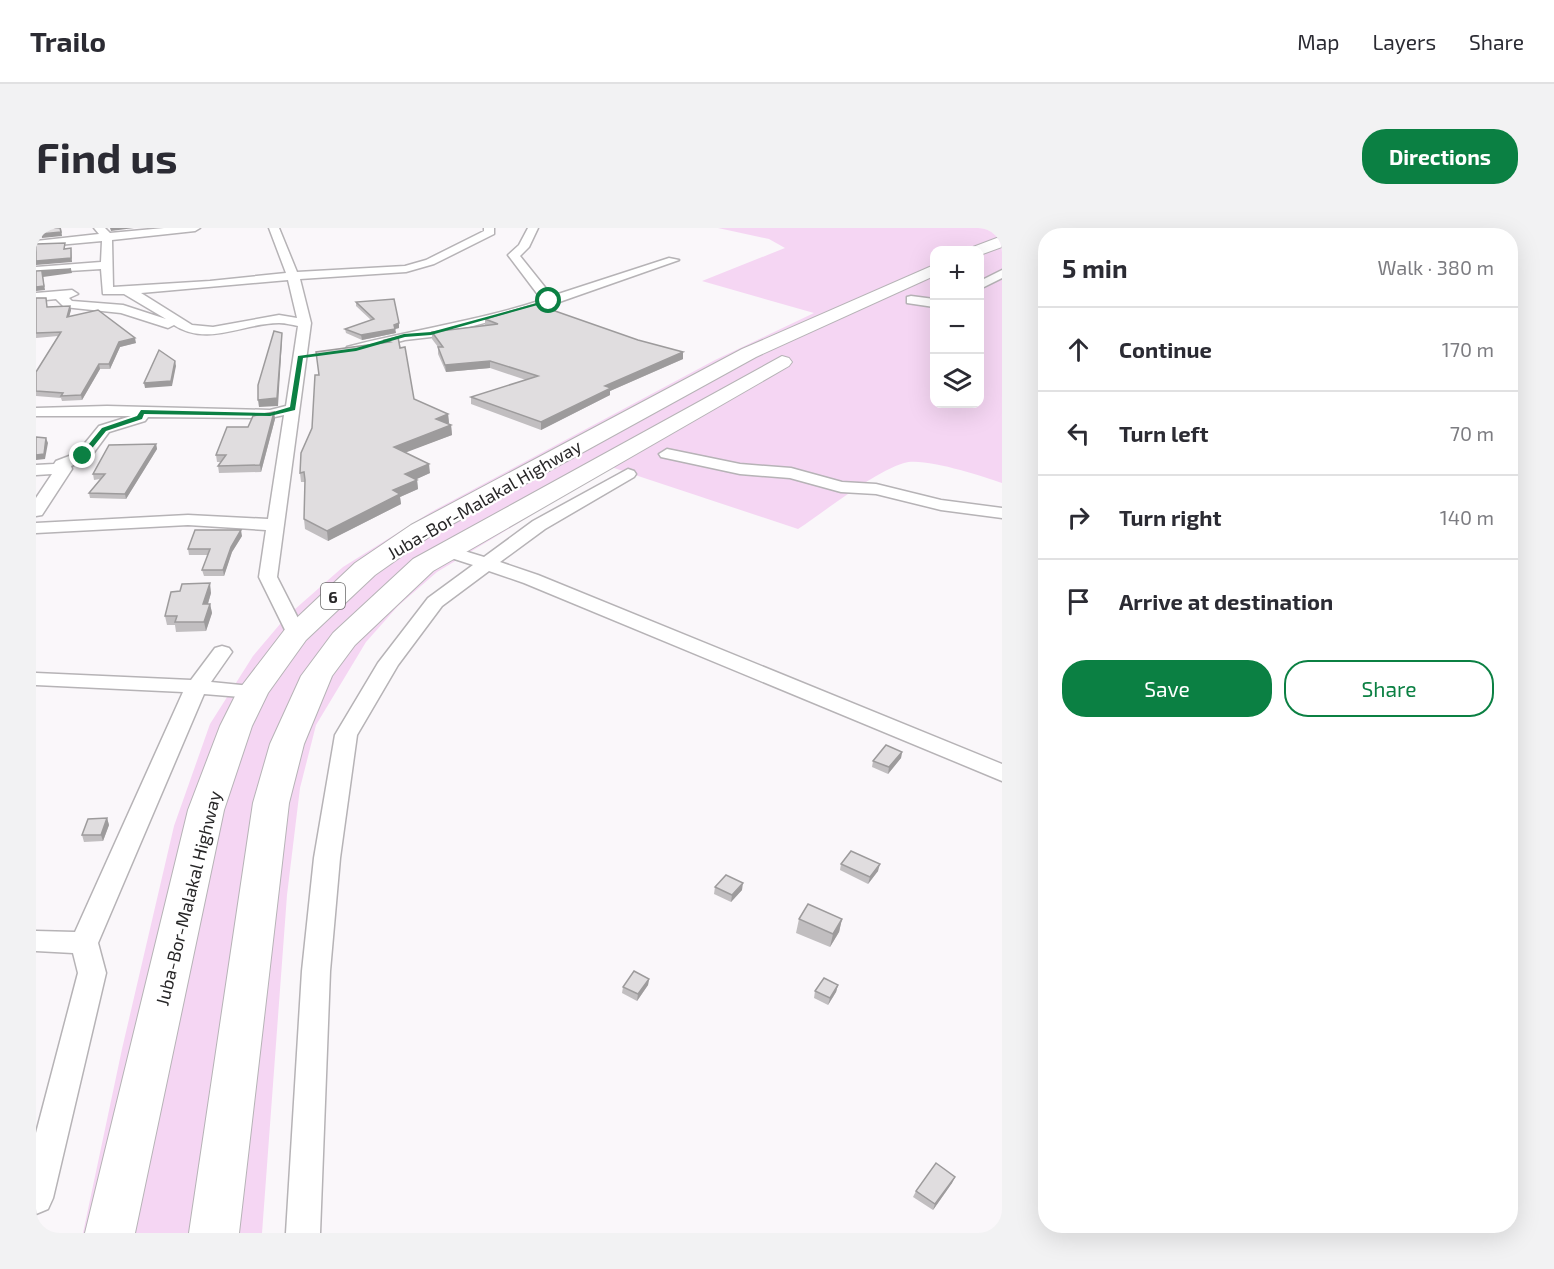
<!DOCTYPE html>
<meta charset="utf-8">
<style>
:root{--surface:#fff;--page:#f2f2f3;--text:#2b2b33;--muted:#7c7c81;--line:#e1e1e2;--accent:#0b8043}
body{margin:0;font-family:"Exo 2",sans-serif;background:var(--page);color:var(--text)}
.controls{position:absolute;right:18px;top:18px;display:grid;overflow:hidden;border-radius:12px;box-shadow:0 6px 24px #0002}
.controls button{width:54px;height:54px;display:grid;place-items:center;padding:0;border:0;border-bottom:2px solid var(--line);background:var(--surface);color:var(--text);font:30px sans-serif}
.stop{position:absolute;width:18px;height:18px;margin:-14px;border:4px solid #0b8043;border-radius:50%;background:#fff}
.stop.end{background:#0b8043;border-color:#fff;box-shadow:0 2px 6px #0008}
.list{margin:0;padding:0;list-style:none}
h2{display:flex;justify-content:space-between;align-items:center;height:78px;margin:0;padding:0 24px;font-size:26px}
h2 small{font-size:20px;font-weight:400;color:var(--muted)}
.list li{display:grid;grid-template-columns:39px 1fr auto;gap:18px;align-items:center;box-sizing:border-box;height:84px;padding:0 24px;border-top:2px solid var(--line)}
.list b{display:block;font-size:22px;white-space:nowrap}
.list em{font-size:20px;font-style:normal;color:var(--muted)}
.actions{display:flex;gap:12px;padding:18px 24px}
.actions a{flex:1;padding:14px 0;border:2px solid var(--accent);border-radius:24px;text-align:center;font-size:21px;color:var(--accent)}
.actions .main{background:var(--accent);color:#fff}
.icon{flex:none;width:33px;height:33px;fill:none;stroke:currentColor;stroke-width:2;stroke-linecap:round;stroke-linejoin:round}
.map{position:relative;flex:none;width:966px;height:1005px;overflow:hidden;border-radius:24px}
header{display:flex;align-items:center;gap:36px;box-sizing:border-box;height:84px;padding:0 30px;background:var(--surface);border-bottom:2px solid var(--line)}
header strong{font-size:28px}
nav{display:flex;gap:33px;margin-inline-start:auto;font-size:21px}
.intro{display:flex;align-items:center;justify-content:space-between;box-sizing:border-box;height:144px;padding:0 36px}
h1{margin:0;font-size:42px}
.button{padding:15px 27px;border-radius:24px;background:var(--accent);color:#fff;font-size:21px;font-weight:700}
main{display:flex;gap:36px;padding:0 36px}
aside{flex:1;background:var(--surface);border-radius:24px;box-shadow:0 6px 24px #0002}
.map>svg:first-child{display:block}
</style>
<header>
<strong>Trailo</strong>
<nav><a>Map</a><a>Layers</a><a>Share</a></nav>
</header>
<div class="intro"><h1>Find us</h1><a class="button">Directions</a></div>
<main>
<div class="map">
<svg width="966" height="1005" viewBox="0 0 966 1005">
<rect width="100%" height="100%" fill="#faf7fa"/>
<path fill="#f5d6f3" fill-rule="evenodd" d="M682,0H966V255C945,248 888,229 868,235C836,245 791,282 762,301L575,239L401,344L362,378L330,414L280,497L264,560L251,667L226,1005H47L86,821L138,598L174,496L217,428L250,389L307,339L395,284L679,132L778,85L666,53L749,20L733,11ZM898,22H944V176H898Z"/>
<g fill="none" stroke-linecap="round" stroke-linejoin="round">
<defs>
<g id="minor">
<path d="M58,0H69L74,5L128,0H164L159,3L76,12L77,59L174,53L250,45L233,0H243L261,44L369,38L390,32L448,3V0H458V6L398,36L370,44L264,51L275,95L241,349L270,406L267,410H253L223,349L230,302L152,297L0,305V295L152,287L232,291L248,187L234,190L112,189L109,193L73,204L53,231L35,238L36,241L6,287L0,288V270L16,246L0,247V237L18,236L20,233L41,225L63,198L95,188H0V180L71,178L234,182L250,178L262,98C256,97 250,95 243,95C208,95 171,119 138,97L132,100L85,85L28,79L20,71L0,73V65L36,62L42,66L33,70L36,73L87,77L130,91L88,66H67L65,41L0,45V39L65,34L66,13L0,19V13L63,6ZM252,52L261,90L243,87L177,99L156,97L105,65Z"/>
<path d="M492,0H502L493,19L484,28L516,68L633,30L643,32L509,79L395,109L369,112L316,126L309,122L311,119C376,102 442,93 506,72L472,27L483,17Z"/>
<polygon points="966,42 966,50 944,61 944,53"/>
<polygon points="875,68 898,71 898,79 871,75 871,69"/>
<polygon points="631,221 704,236 755,240 806,254 840,256 905,272 966,280 966,290 905,282 840,266 805,264 754,250 704,246 625,229 623,226"/>
<polygon points="592,241 598,243 600,246 598,249 509,301 464,334 502,347 966,536 966,553 488,355 453,343 406,378 362,437 321,507 304,630 294,743 284,1005 250,1005 266,743 278,630 299,507 342,435 392,370 437,337 406,327 403,323 406,319 412,318 448,329 497,293"/>
<polygon points="186,418 193,420 196,424 175,454 225,459 228,464 225,469 217,470 168,466 62,715 70,745 17,970 12,981 0,986 0,905 42,745 37,725 0,723 0,703 39,704 147,464 0,457 0,445 155,452 179,420"/>
</g>
<g id="highway">
<polygon points="966,8 966,19 944,27 944,22 935,22 937,19"/>
<polygon points="898,37 898,48 720,129 393,309 339,347 270,412 232,465 216,498 188,582 99,1005 49,1005 152,582 184,498 201,464 250,400 319,335 375,297 706,121"/>
<polygon points="746,128 753,130 756,134 753,138 397,343 319,417 296,448 268,516 253,575 203,1005 153,1005 217,575 234,516 265,448 297,405 377,331"/>
</g>
</defs>
<use href="#minor" stroke="#b6b3b6" stroke-width="3"/>
<use href="#highway" stroke="#b6b3b6" stroke-width="2"/>
<use href="#minor" fill="#fff" fill-rule="evenodd"/>
<use href="#highway" fill="#fff" fill-rule="evenodd"/>
</g>
<g fill="#c1bec0">
<polygon points="0,70 12,79 35,82 33,88 100,115 84,119 74,141 64,141 46,172 26,173 25,170 0,168 0,144 22,108 0,110"/>
<polygon points="320,74 363,100 359,101 360,105 326,112 310,105 309,101 335,92 320,78"/>
<polygon points="449,91 602,112 647,124 647,131 574,163 574,167 505,202 435,176 435,169 490,152 454,140 410,144 402,126 402,119 396,111 396,104 449,97"/>
<polygon points="362,109 378,171 412,186 413,195 411,196 415,197 416,207 369,224 394,245 380,251 381,252 382,261 364,269 365,276 292,313 269,301 268,291 269,254 265,254 264,245 276,200 282,147 349,115 349,112"/>
<polygon points="238,184 239,191 225,244 183,245 182,238 185,234 181,234 180,227 212,199"/>
<polygon points="120,216 121,221 90,271 54,270 53,265 64,251 58,252 57,246"/>
<polygon points="206,308 196,324 188,348 168,348 166,342 172,327 153,327 152,321"/>
<polygon points="175,365 172,376 174,376 176,385 170,403 140,404 139,397 131,397 129,388"/>
<polygon points="866,524 865,530 852,546 836,539 837,533"/>
<polygon points="71,590 73,597 67,613 48,614 46,607"/>
<polygon points="805,636 842,643 832,656 804,642"/>
<polygon points="679,659 706,662 695,674 678,666"/>
<polygon points="763,691 806,691 803,704 794,719 760,705"/>
<polygon points="613,751 612,757 601,773 586,765 587,759"/>
<polygon points="802,757 800,764 792,777 778,770 779,763"/>
<polygon points="919,949 916,955 897,982 877,969 880,963"/>
</g>
<g fill="#9d9b9c">
<polygon points="25,0 26,8 6,10 5,6"/>
<polygon points="74,0 98,0 75,3"/>
<polygon points="35,20 36,34 0,37 0,33"/>
<polygon points="35,41 36,45 7,49 9,62 0,63 0,59 6,44"/>
<polygon points="34,78 35,82 32,93 31,89"/>
<polygon points="363,95 363,100 359,101 360,105 326,112 325,107"/>
<polygon points="246,105 246,112 242,178 223,179 222,172"/>
<polygon points="99,110 100,115 84,119 74,141 73,136 83,114"/>
<polygon points="647,124 647,131 574,163 574,167 505,202 505,194 569,158"/>
<polygon points="139,133 140,138 136,158 109,160 108,155"/>
<polygon points="454,133 454,140 410,144 409,137"/>
<polygon points="63,136 64,141 46,172 45,167"/>
<polygon points="238,184 239,191 225,244 224,237"/>
<polygon points="412,186 413,195 401,200 400,191"/>
<polygon points="415,197 416,207 358,229 358,219"/>
<polygon points="10,210 12,215 9,231 0,232 0,227"/>
<polygon points="120,216 121,221 90,271 89,266"/>
<polygon points="393,236 394,245 370,256 369,246"/>
<polygon points="381,252 382,261 364,269 365,276 292,313 291,303 357,262"/>
<polygon points="205,302 206,308 196,324 188,348 187,342 195,319"/>
<polygon points="174,355 175,365 169,385 167,376"/>
<polygon points="174,376 176,385 170,403 168,394"/>
<polygon points="866,524 865,530 852,546 853,539"/>
<polygon points="71,590 73,597 67,613 65,607"/>
<polygon points="844,636 842,643 832,656 834,649"/>
<polygon points="707,655 706,662 695,674 696,667"/>
<polygon points="806,691 803,704 794,719 797,706"/>
<polygon points="613,751 612,757 601,773 602,766"/>
<polygon points="802,757 800,764 792,777 794,770"/>
<polygon points="919,949 916,955 897,982 899,976"/>
</g>
<g fill="#e0dddf" stroke="#9d9b9c" stroke-width="1.5">
<polygon points="10,0 24,0 25,4 5,6"/>
<polygon points="29,15 28,21 35,20 35,30 0,33 0,16"/>
<polygon points="35,41 6,44 8,58 0,59 0,43"/>
<polygon points="0,70 10,70 11,79 34,78 31,89 62,82 99,110 83,114 73,136 63,136 45,167 25,168 27,165 0,163 0,144 25,104 0,105"/>
<polygon points="358,71 363,95 358,97 359,101 325,107 309,101 338,91 320,74"/>
<polygon points="499,76 602,112 647,124 569,158 575,160 505,194 435,169 502,148 454,133 409,137 402,119 407,119 396,104 462,96 449,91"/>
<polygon points="238,103 246,105 241,170 222,172 222,157"/>
<polygon points="362,109 364,120 369,119 378,171 412,186 400,191 415,197 358,219 393,236 369,246 381,252 357,262 364,266 291,303 268,291 269,252 268,244 264,245 265,225 276,200 279,147 283,147 280,124 354,114 349,112"/>
<polygon points="123,122 139,133 135,153 108,155"/>
<polygon points="238,184 224,237 182,238 190,227 180,227 191,199 212,199 217,188"/>
<polygon points="0,209 10,210 8,226 0,227"/>
<polygon points="120,216 89,266 53,265 69,246 57,246 73,217"/>
<polygon points="159,302 205,302 195,319 187,342 166,342 174,321 152,321"/>
<polygon points="174,355 167,376 174,376 168,394 139,394 141,388 129,388 135,364 144,363 146,356"/>
<polygon points="850,517 866,524 853,539 837,533"/>
<polygon points="71,590 65,607 46,607 52,591"/>
<polygon points="815,623 844,636 834,649 805,636"/>
<polygon points="690,647 707,655 696,667 679,659"/>
<polygon points="772,676 806,691 797,706 763,691"/>
<polygon points="598,743 613,751 602,766 587,759"/>
<polygon points="788,750 802,757 794,770 779,763"/>
<polygon points="900,935 919,949 899,976 880,963"/>
</g>
<polygon fill="#0b8043" points="512,72 516,73 395,107 369,109 320,123 267,130 259,182 234,188 108,186 106,191 70,203 49,229 43,228 66,200 101,188 105,182 234,185 254,179 262,128 320,120 368,106 395,104"/>
<g text-anchor="middle" dominant-baseline="central" stroke-width="4.5" stroke-linejoin="round" paint-order="stroke">
<rect fill="#fff" stroke="#686868" stroke-width="1.5" x="285" y="355" width="24" height="26" rx="4.5"/>
<g font-size="16" font-weight="bold" fill="#282728">
<text x="297" y="368">6</text>
</g>
<g font-size="18" fill="#282728" stroke="#fff">
<text transform="translate(448 271) rotate(-30)">Juba-Bor-Malakal Highway</text>
<text transform="translate(152 670) rotate(-76)">Juba-Bor-Malakal Highway</text>
</g>
</g>
</svg>
<div class="controls">
<button>+</button>
<button>−</button>
<button><svg class="icon" aria-label="layers" viewBox="0 0 24 24"><path d="M12 4l9 5-9 5-9-5zM3 14l9 5 9-5"/></svg></button>
</div>
<div class="stop" style="left:513px;top:73px"></div>
<div class="stop end" style="left:47px;top:228px"></div>
</div>
<aside>
<h2>5 min<small>Walk · 380 m</small></h2>
<ul class="list">
<li><svg class="icon" aria-label="ahead" viewBox="0 0 24 24"><path d="M12 20V5M6 11l6-6 6 6"/></svg><div><b>Continue</b></div><em>170 m</em></li>
<li><svg class="icon" aria-label="left" viewBox="0 0 24 24"><path d="M17 20v-9H6M10 6l-5 5 5 5"/></svg><div><b>Turn left</b></div><em>70 m</em></li>
<li><svg class="icon" aria-label="right" viewBox="0 0 24 24"><path d="M7 20v-9h11M14 6l5 5-5 5"/></svg><div><b>Turn right</b></div><em>140 m</em></li>
<li><svg class="icon" aria-label="arrive" viewBox="0 0 24 24"><path d="M6 21V4h12l-3 4 3 4H6"/></svg><div><b>Arrive at destination</b></div></li>
</ul>
<div class="actions"><a class="main">Save</a><a>Share</a></div>
</aside>
</main>
